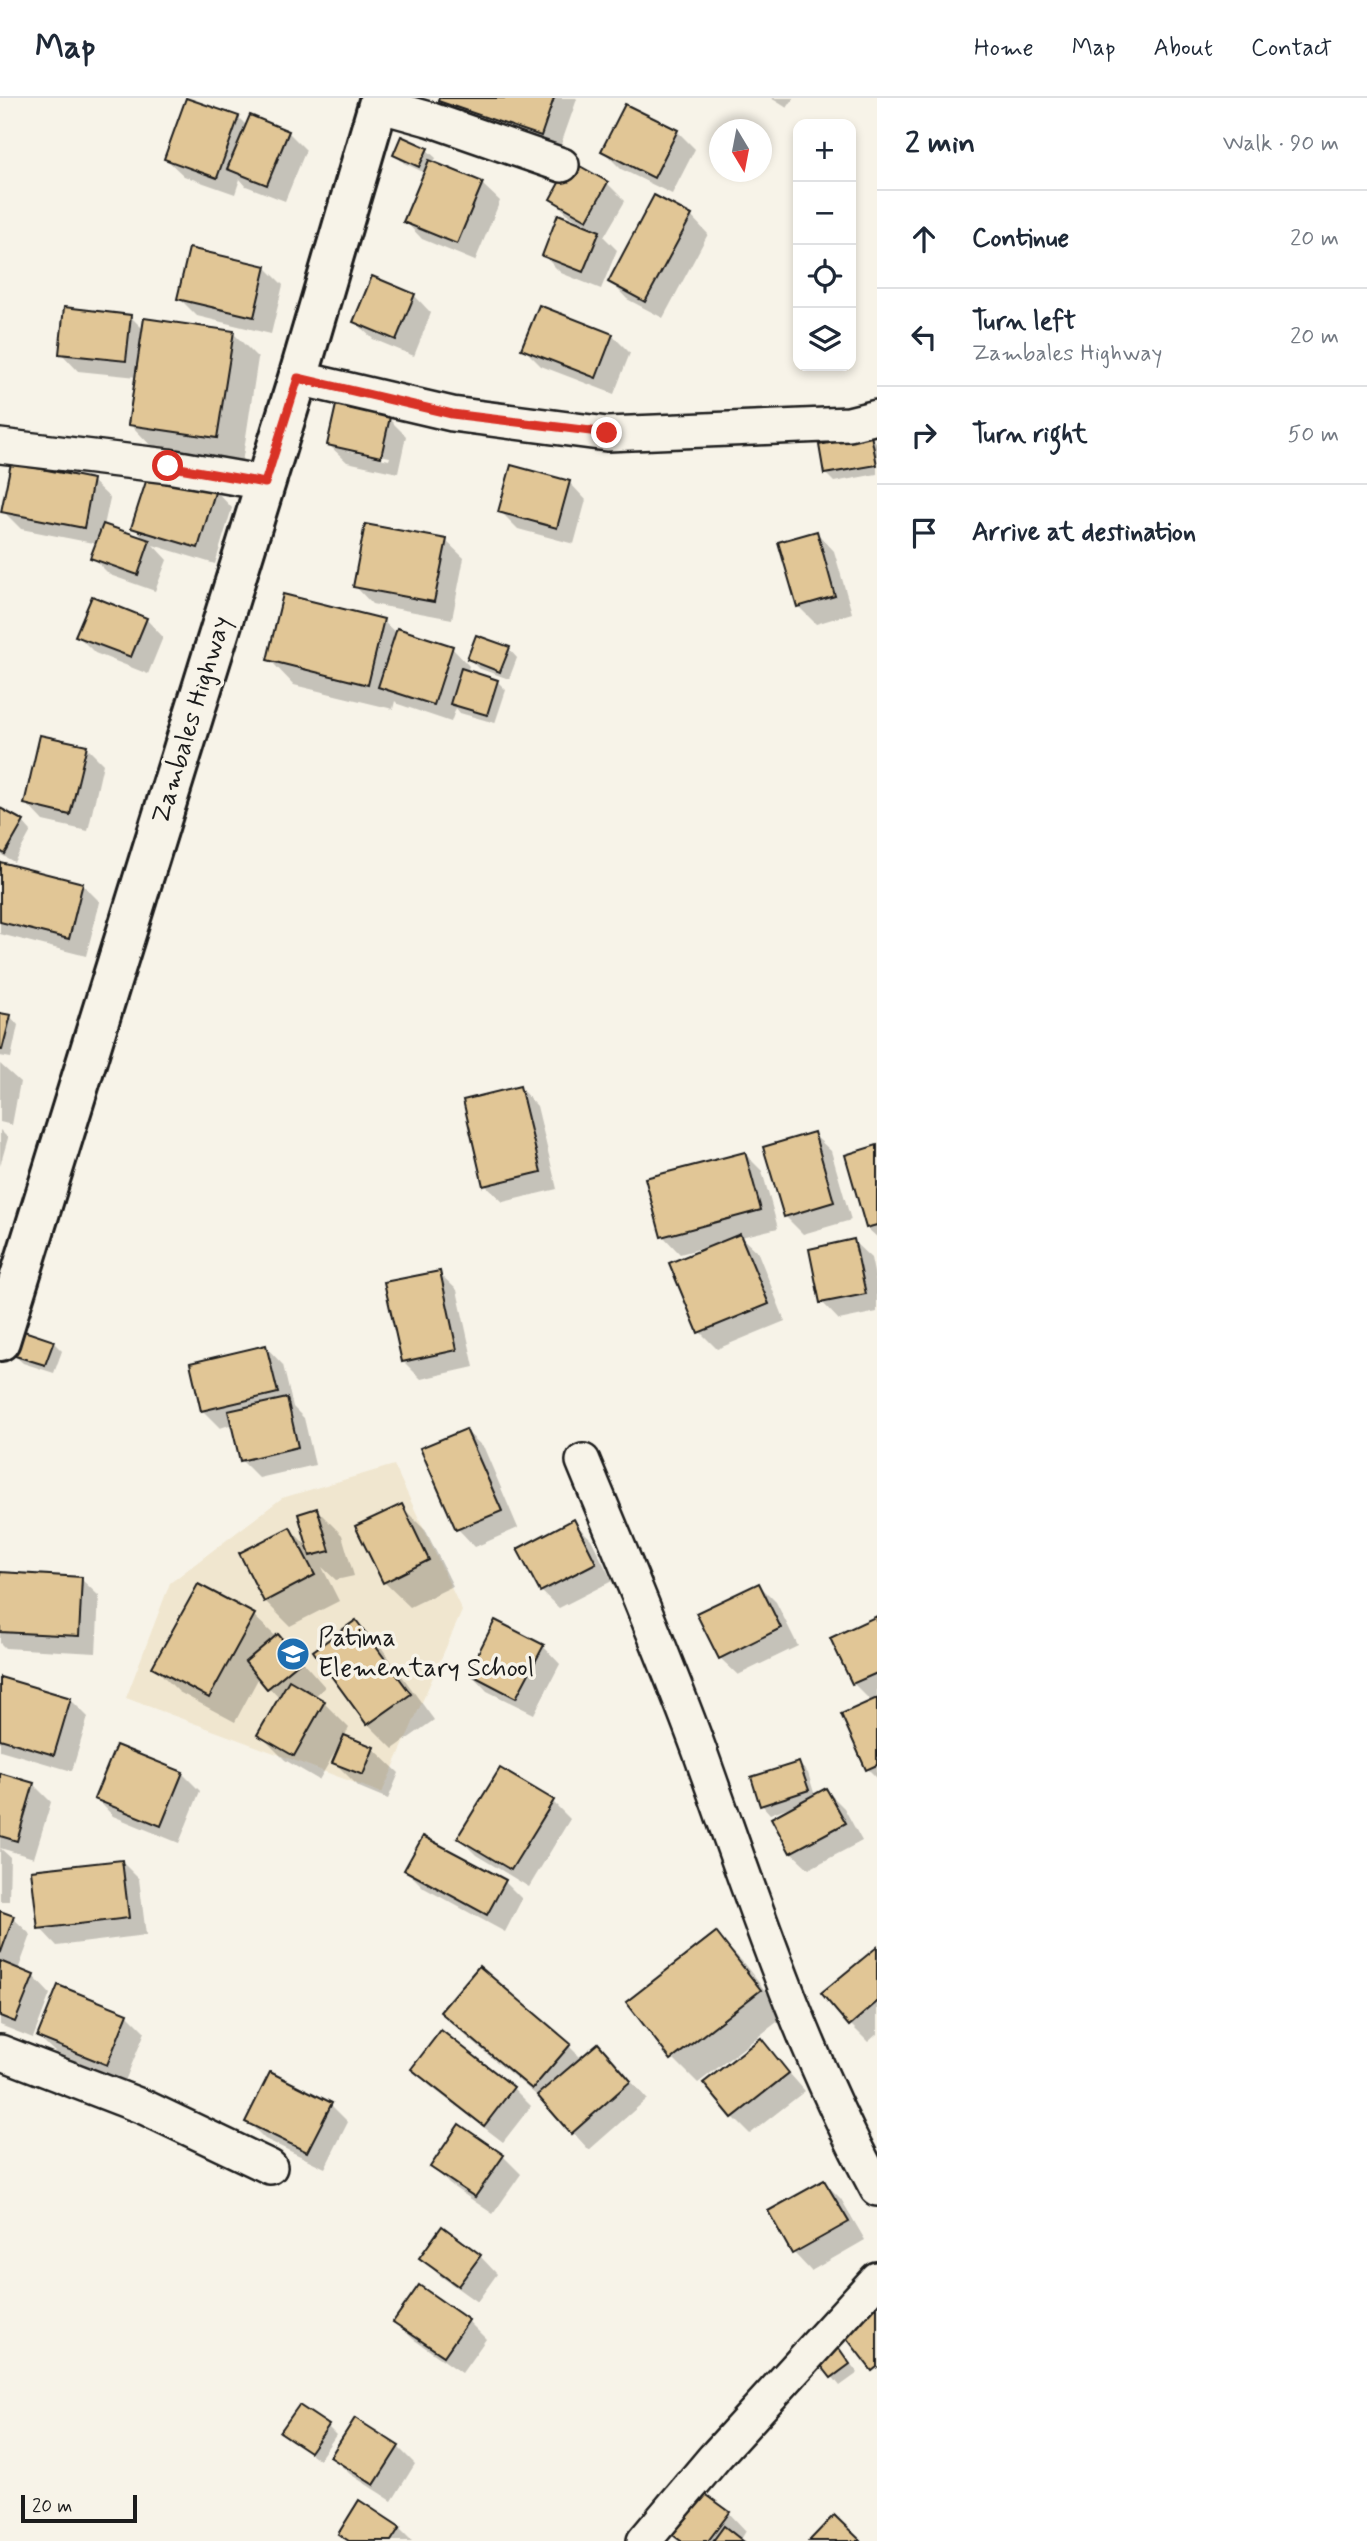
<!DOCTYPE html>
<meta charset="utf-8">
<style>
:root{--surface:#fff;--page:#f2f2f3;--text:#1f2937;--muted:#747a83;--line:#e0e1e3}
body{margin:0;font-family:Mynerve,sans-serif;background:var(--page);color:var(--text)}
.controls{position:absolute;right:21px;top:21px;display:grid;overflow:hidden;border-radius:14px;box-shadow:0 4px 10px #0003}
.controls button{width:63px;height:63px;display:grid;place-items:center;padding:0;border:0;border-bottom:2px solid var(--line);background:var(--surface);color:var(--text);font:35px sans-serif}
.compass{position:absolute;left:709px;top:21px;width:63px;height:63px;border-radius:50%;background:var(--surface);box-shadow:0 4px 10px #0003;rotate:170deg}
.scale{position:absolute;left:21px;bottom:18px;width:116px;box-sizing:border-box;padding-left:7px;border:4px solid #1c1c1c;border-top:0;font-size:19px;line-height:24px;white-space:nowrap;color:#1c1c1c;-webkit-text-stroke:5px #f7f3e8;paint-order:stroke}
.stop{position:absolute;width:21px;height:21px;margin:-16px;border:5px solid #d93025;border-radius:50%;background:#fff}
.stop.end{background:#d93025;border-color:#fff;box-shadow:0 2px 7px #0008}
.list{margin:0;padding:0;list-style:none}
h2{display:flex;justify-content:space-between;align-items:center;height:91px;margin:0;padding:0 28px;font-size:30px}
h2 small{font-size:23px;font-weight:400;color:var(--muted)}
.list li{display:grid;grid-template-columns:46px 1fr auto;gap:21px;align-items:center;box-sizing:border-box;height:98px;padding:0 28px;border-top:2px solid var(--line)}
.list b{display:block;font-size:26px;white-space:nowrap}
.list p{margin:0;font-size:23px;white-space:nowrap;color:var(--muted)}
.list em{font-size:23px;font-style:normal;color:var(--muted)}
.icon{flex:none;width:38px;height:38px;fill:none;stroke:currentColor;stroke-width:2;stroke-linecap:round;stroke-linejoin:round}
.map{position:relative;flex:none;width:877px;height:2443px;overflow:hidden}
header{display:flex;align-items:center;gap:42px;box-sizing:border-box;height:98px;padding:0 35px;background:var(--surface);border-bottom:2px solid var(--line)}
header strong{font-size:33px}
nav{display:flex;gap:38px;margin-inline-start:auto;font-size:24px}
main{display:flex}
aside{flex:1;background:var(--surface)}
.map>svg:first-child{display:block}
</style>
<header>
<strong>Map</strong>
<nav><a>Home</a><a>Map</a><a>About</a><a>Contact</a></nav>
</header>
<main>
<div class="map">
<svg width="877" height="2443" viewBox="0 0 877 2443">
<rect width="100%" height="100%" fill="#f7f3e8"/>
<filter id="ink" filterUnits="userSpaceOnUse"><feTurbulence type="fractalNoise" baseFrequency=".0143" numOctaves="2"/><feDisplacementMap in="SourceGraphic" scale="14" xChannelSelector="R" yChannelSelector="G"/><feConvolveMatrix kernelMatrix="1 2 1 2 8 2 1 2 1" color-interpolation-filters="sRGB"/></filter>
<g filter="url(#ink)">
<polygon fill="#f0e6cf" points="394,1367 462,1513 382,1695 126,1600 170,1485 282,1400"/>
<g fill="#0003" fill-rule="evenodd">
<polygon points="440,0 576,0 577,1 558,55 457,20 440,2"/>
<polygon points="771,0 794,0 787,10"/>
<polygon points="238,19 247,28 288,34 306,52 285,103 246,88 240,81 235,96 184,78 166,61"/>
<polygon points="677,33 695,51 672,96 621,71 603,53"/>
<polygon points="427,52 436,60 433,66 482,86 500,103 475,163 422,141 405,123 425,75 404,65 395,57"/>
<polygon points="607,85 625,103 604,139 617,152 601,191 561,175 544,158 578,123 570,118 552,101"/>
<polygon points="691,118 708,136 663,220 627,201 610,183"/>
<polygon points="265,169 283,187 271,236 197,218 179,200"/>
<polygon points="414,197 431,215 414,258 373,241 355,224"/>
<polygon points="130,218 144,232 233,235 258,260 242,365 155,352 130,326 137,279 78,273 61,255"/>
<polygon points="612,237 630,255 614,296 541,268 524,251"/>
<path d="M389,321L406,338L398,375L347,364L329,347ZM347,350L390,359L389,362L347,353Z"/>
<polygon points="871,339 877,345 877,376 834,384 825,375"/>
<polygon points="92,383 110,400 104,428 147,443 133,429 215,392 232,410 215,466 153,447 167,462 155,493 110,477 93,460 98,446 21,431 3,413"/>
<polygon points="569,384 586,402 574,446 518,431 500,413"/>
<polygon points="817,435 834,453 852,515 816,526 798,508"/>
<polygon points="446,443 464,460 452,521 372,506 355,488"/>
<polygon points="146,521 163,539 148,576 95,555 77,537"/>
<polygon points="383,523 397,536 452,550 469,568 467,574 497,583 506,592 495,625 460,615 456,610 451,624 398,606 395,603 393,611 294,587 269,561"/>
<polygon points="509,551 517,560 509,581 478,570 469,561"/>
<polygon points="86,649 103,666 88,733 43,723 26,705"/>
<polygon points="0,712 23,724 31,733 14,764 0,756"/>
<polygon points="0,766 82,786 100,804 86,858 0,836"/>
<polygon points="0,916 10,918 18,927 11,960 0,958"/>
<polygon points="0,966 20,984 12,1027 0,1024"/>
<polygon points="520,990 537,1008 557,1091 503,1104 485,1087"/>
<polygon points="0,1032 8,1040 0,1068"/>
<polygon points="813,1036 831,1053 851,1122 803,1136 785,1118"/>
<polygon points="877,1049 877,1139 867,1130"/>
<polygon points="745,1056 762,1073 778,1130 741,1139 758,1155 785,1223 717,1251 700,1234 710,1148 680,1156 663,1138"/>
<polygon points="853,1143 871,1160 877,1188 877,1214 839,1222 822,1204"/>
<polygon points="439,1175 457,1192 474,1269 421,1281 404,1264"/>
<polygon points="53,1244 62,1253 54,1275 23,1265 14,1257"/>
<polygon points="266,1249 283,1267 293,1309 304,1320 315,1367 259,1380 241,1362 233,1326 220,1330 202,1312"/>
<polygon points="466,1333 484,1350 518,1430 475,1449 458,1431 423,1351"/>
<polygon points="401,1408 426,1433 453,1488 410,1509 384,1484"/>
<polygon points="317,1412 342,1437 354,1478 336,1482 322,1469 339,1503 290,1528 265,1503 290,1431 309,1450"/>
<polygon points="573,1424 591,1441 612,1483 559,1510 541,1493"/>
<polygon points="0,1476 81,1481 99,1498 96,1555 5,1550 0,1545"/>
<polygon points="759,1487 776,1504 798,1548 738,1577 720,1560"/>
<polygon points="254,1518 303,1564 325,1589 314,1599 324,1605 349,1630 344,1639 373,1650 399,1675 388,1701 359,1689 334,1664 340,1650 338,1649 319,1682 285,1662 260,1637 280,1601 259,1579 235,1624 179,1594 154,1569"/>
<polygon points="877,1520 877,1680 868,1671 872,1604 853,1585"/>
<polygon points="356,1524 381,1549 434,1622 393,1651 368,1626 315,1554"/>
<polygon points="543,1548 560,1566 534,1616 487,1593 470,1575"/>
<polygon points="0,1581 70,1601 88,1619 72,1673 0,1652"/>
<polygon points="117,1649 182,1675 200,1693 179,1745 113,1718 96,1700"/>
<polygon points="799,1666 808,1675 815,1698 826,1692 844,1710 862,1743 809,1771 791,1754 792,1708 770,1716 762,1707"/>
<polygon points="0,1677 33,1686 51,1704 34,1760 0,1750 10,1759 9,1803 0,1803"/>
<polygon points="553,1704 570,1721 529,1789 476,1757 459,1740"/>
<polygon points="121,1763 139,1781 146,1837 57,1848 40,1830"/>
<polygon points="406,1772 505,1784 522,1801 505,1834 424,1790"/>
<polygon points="0,1815 13,1820 31,1837 18,1872 33,1878 50,1896 33,1940 0,1927"/>
<polygon points="716,1837 741,1862 785,1918 698,1985 673,1960"/>
<polygon points="877,1851 877,1936 868,1944 850,1926"/>
<polygon points="442,1914 569,1948 582,1961 598,1947 647,2001 589,2052 547,2006 467,1939"/>
<polygon points="127,1916 145,1934 125,1983 57,1956 39,1939"/>
<polygon points="441,1935 513,1990 531,2008 503,2044 430,1988 413,1971"/>
<polygon points="760,1942 805,1993 750,2036 733,2019"/>
<polygon points="331,2007 348,2024 325,2070 265,2041 247,2023"/>
<polygon points="459,2028 503,2058 521,2076 493,2116 449,2086 432,2068"/>
<polygon points="824,2084 841,2101 865,2142 811,2173 794,2155 770,2114"/>
<polygon points="480,2158 497,2176 477,2204 439,2177 421,2159"/>
<polygon points="468,2223 486,2241 462,2275 413,2241 396,2224"/>
<polygon points="836,2248 858,2275 840,2288 818,2261"/>
<polygon points="327,2328 336,2337 319,2362 282,2334"/>
<polygon points="398,2349 415,2366 392,2403 350,2376 332,2359"/>
<polygon points="729,2415 746,2433 740,2443 678,2443 664,2429"/>
<polygon points="399,2430 412,2443 347,2443 340,2436"/>
</g>
<g fill="#e1c696" stroke="#1c1c1c" stroke-width="2">
<polygon points="186,0 239,18 217,80 164,61"/>
<polygon points="439,0 554,0 541,38 438,3"/>
<polygon points="625,6 678,32 654,80 601,53"/>
<polygon points="250,17 289,33 267,87 227,71"/>
<polygon points="401,38 428,50 419,69 393,57"/>
<polygon points="429,62 483,84 457,146 403,124"/>
<polygon points="571,63 608,84 587,122 550,101"/>
<polygon points="654,97 692,117 645,204 608,184"/>
<polygon points="558,116 600,133 583,174 542,158"/>
<polygon points="189,150 266,168 254,219 177,201"/>
<polygon points="372,178 415,196 396,242 353,224"/>
<polygon points="539,207 613,236 596,280 521,251"/>
<polygon points="64,209 131,217 126,263 59,256"/>
<polygon points="144,220 234,233 217,340 128,327"/>
<polygon points="336,307 390,319 381,359 327,347"/>
<polygon points="871,337 877,367 824,376 819,347"/>
<polygon points="11,365 93,381 84,430 1,414"/>
<polygon points="511,367 570,383 557,430 498,414"/>
<polygon points="150,371 216,391 198,450 131,430"/>
<polygon points="103,426 150,442 138,477 90,460"/>
<polygon points="365,426 447,441 434,504 353,489"/>
<polygon points="817,433 835,498 797,509 778,444"/>
<polygon points="283,496 384,521 368,587 267,562"/>
<polygon points="92,498 147,520 131,559 75,538"/>
<polygon points="397,530 453,548 434,607 378,589"/>
<polygon points="476,537 510,549 500,574 467,561"/>
<polygon points="461,570 498,582 487,617 450,606"/>
<polygon points="40,637 87,647 70,717 24,706"/>
<polygon points="0,710 24,723 5,756 0,753"/>
<polygon points="0,764 83,785 69,841 0,824"/>
<polygon points="0,915 11,917 2,952 0,952"/>
<polygon points="520,988 541,1074 483,1088 463,1002"/>
<polygon points="814,1034 834,1104 784,1119 763,1049"/>
<polygon points="877,1047 877,1127 866,1130 845,1057"/>
<polygon points="745,1054 761,1112 661,1139 645,1080"/>
<polygon points="740,1136 769,1206 698,1235 669,1165"/>
<polygon points="854,1141 866,1196 820,1205 809,1151"/>
<polygon points="440,1173 457,1252 402,1264 384,1184"/>
<polygon points="21,1232 54,1243 45,1267 12,1257"/>
<polygon points="266,1247 278,1295 201,1313 190,1265"/>
<polygon points="287,1300 298,1349 240,1363 228,1313"/>
<polygon points="466,1331 502,1413 456,1432 420,1350"/>
<polygon points="402,1406 429,1462 383,1485 355,1428"/>
<polygon points="317,1410 330,1453 310,1458 298,1416"/>
<polygon points="574,1421 596,1465 540,1494 517,1451"/>
<polygon points="290,1429 315,1477 264,1504 239,1455"/>
<polygon points="0,1474 82,1479 79,1538 0,1534"/>
<polygon points="759,1485 781,1530 719,1561 696,1515"/>
<polygon points="198,1486 255,1516 209,1600 152,1569"/>
<polygon points="877,1518 877,1575 852,1586 830,1540"/>
<polygon points="356,1522 411,1596 367,1627 313,1553"/>
<polygon points="495,1522 544,1547 516,1600 468,1575"/>
<polygon points="278,1536 301,1563 267,1591 245,1564"/>
<polygon points="0,1579 71,1600 54,1657 0,1641"/>
<polygon points="289,1582 325,1603 294,1658 257,1637"/>
<polygon points="877,1600 877,1667 866,1672 841,1616"/>
<polygon points="344,1637 374,1649 363,1677 332,1665"/>
<polygon points="116,1647 183,1674 161,1728 94,1701"/>
<polygon points="799,1664 809,1692 760,1708 751,1679"/>
<polygon points="500,1670 554,1702 511,1772 457,1740"/>
<polygon points="0,1675 34,1685 17,1743 0,1738"/>
<polygon points="826,1690 846,1725 790,1755 771,1720"/>
<polygon points="423,1738 506,1782 487,1817 404,1772"/>
<polygon points="122,1762 129,1820 38,1831 31,1772"/>
<polygon points="0,1813 14,1818 1,1854 0,1853"/>
<polygon points="716,1834 761,1892 671,1962 626,1904"/>
<polygon points="877,1849 877,1904 849,1928 821,1895"/>
<polygon points="0,1863 34,1877 15,1924 0,1918"/>
<polygon points="479,1868 571,1946 532,1991 440,1914"/>
<polygon points="58,1887 128,1915 107,1967 37,1939"/>
<polygon points="441,1932 514,1989 484,2028 411,1971"/>
<polygon points="761,1940 789,1975 732,2020 703,1985"/>
<polygon points="598,1945 631,1983 571,2036 537,1997"/>
<polygon points="270,1974 332,2005 307,2054 245,2024"/>
<polygon points="459,2026 504,2057 475,2099 430,2069"/>
<polygon points="824,2082 849,2124 792,2156 768,2113"/>
<polygon points="442,2128 481,2157 458,2188 419,2160"/>
<polygon points="419,2187 469,2222 444,2258 393,2224"/>
<polygon points="877,2208 877,2269 872,2273 842,2234"/>
<polygon points="836,2246 850,2266 831,2280 816,2261"/>
<polygon points="299,2307 329,2327 310,2354 280,2334"/>
<polygon points="355,2320 399,2348 374,2387 330,2359"/>
<polygon points="693,2387 730,2414 708,2443 681,2443 662,2429"/>
<polygon points="359,2402 400,2429 391,2443 349,2443 338,2436"/>
<polygon points="834,2417 861,2443 809,2443"/>
<polygon points="724,2428 743,2443 713,2443"/>
</g>
<g fill="none" stroke-linecap="round" stroke-linejoin="round">
<defs>
<g id="minor">
<polyline points="378,7 432,22 562,67"/>
<polyline points="298,280 452,316 607,336 849,326 877,319"/>
<polyline points="0,348 168,368 265,385"/>
<path d="M583,1363C623,1460 664,1556 700,1654C753,1802 802,1953 877,2091"/>
<polyline points="0,1954 146,2010 270,2069"/>
<polyline points="644,2443 714,2360 877,2181"/>
</g>
<polyline id="primary" points="0,1243 298,280 380,0"/>
</defs>
<use href="#minor" stroke="#1c1c1c" stroke-width="38"/>
<use href="#primary" stroke="#1c1c1c" stroke-width="44"/>
<use href="#minor" stroke="#f7f3e8" stroke-width="33"/>
<use href="#primary" stroke="#f7f3e8" stroke-width="38"/>
</g>
</g>
<g fill="none" stroke-linecap="round" stroke-linejoin="round" filter="url(#ink)">
<polyline stroke="#d93025" stroke-width="9" points="168,368 265,385 298,280 452,316 607,335"/>
</g>
<defs>
<symbol id="school-disc" viewBox="-11 -11 22 22"><circle r="9.5" fill="#1f6fb2" stroke="#f7f3e8"/><path d="M0-5L7-2L0 1L-7-2ZM-4 1L0 2.5L4 1V4Q0 6-4 4Z" fill="#fff"/></symbol>
</defs>
<g fill-rule="evenodd">
<use href="#school-disc" x="274" y="1537" width="38" height="38"/>
</g>
<g text-anchor="middle" dominant-baseline="central" stroke-width="7" stroke-linejoin="round" paint-order="stroke">
<g font-size="26" fill="#1c1c1c" stroke="#f7f3e8">
<text transform="translate(192 622) rotate(-73)">Zambales Highway</text>
</g>
<g font-size="26" fill="#1c1c1c" stroke="#f7f3e8" text-anchor="start">
<text x="318" y="1541">Patima<tspan x="318" dy="30">Elementary School</tspan></text>
</g>
</g>
</svg>
<div class="controls">
<button>+</button>
<button>−</button>
<button><svg class="icon" aria-label="locate" viewBox="0 0 24 24"><circle cx="12" cy="12" r="6"/><path d="M12 2v4M12 18v4M2 12h4M18 12h4"/></svg></button>
<button><svg class="icon" aria-label="layers" viewBox="0 0 24 24"><path d="M12 4l9 5-9 5-9-5zM3 14l9 5 9-5"/></svg></button>
</div>
<svg class="compass" viewBox="-18 -18 36 36"><path d="M0-13l5 13h-10z" fill="#e53935"/><path d="M0 13l5-13h-10z" fill="#747a83"/></svg>
<div class="scale">20 m</div>
<div class="stop" style="left:168px;top:368px"></div>
<div class="stop end" style="left:607px;top:335px"></div>
</div>
<aside>
<h2>2 min<small>Walk · 90 m</small></h2>
<ul class="list">
<li><svg class="icon" aria-label="ahead" viewBox="0 0 24 24"><path d="M12 20V5M6 11l6-6 6 6"/></svg><div><b>Continue</b></div><em>20 m</em></li>
<li><svg class="icon" aria-label="left" viewBox="0 0 24 24"><path d="M17 20v-9H6M10 6l-5 5 5 5"/></svg><div><b>Turn left</b><p>Zambales Highway</p></div><em>20 m</em></li>
<li><svg class="icon" aria-label="right" viewBox="0 0 24 24"><path d="M7 20v-9h11M14 6l5 5-5 5"/></svg><div><b>Turn right</b></div><em>50 m</em></li>
<li><svg class="icon" aria-label="arrive" viewBox="0 0 24 24"><path d="M6 21V4h12l-3 4 3 4H6"/></svg><div><b>Arrive at destination</b></div></li>
</ul>
</aside>
</main>
